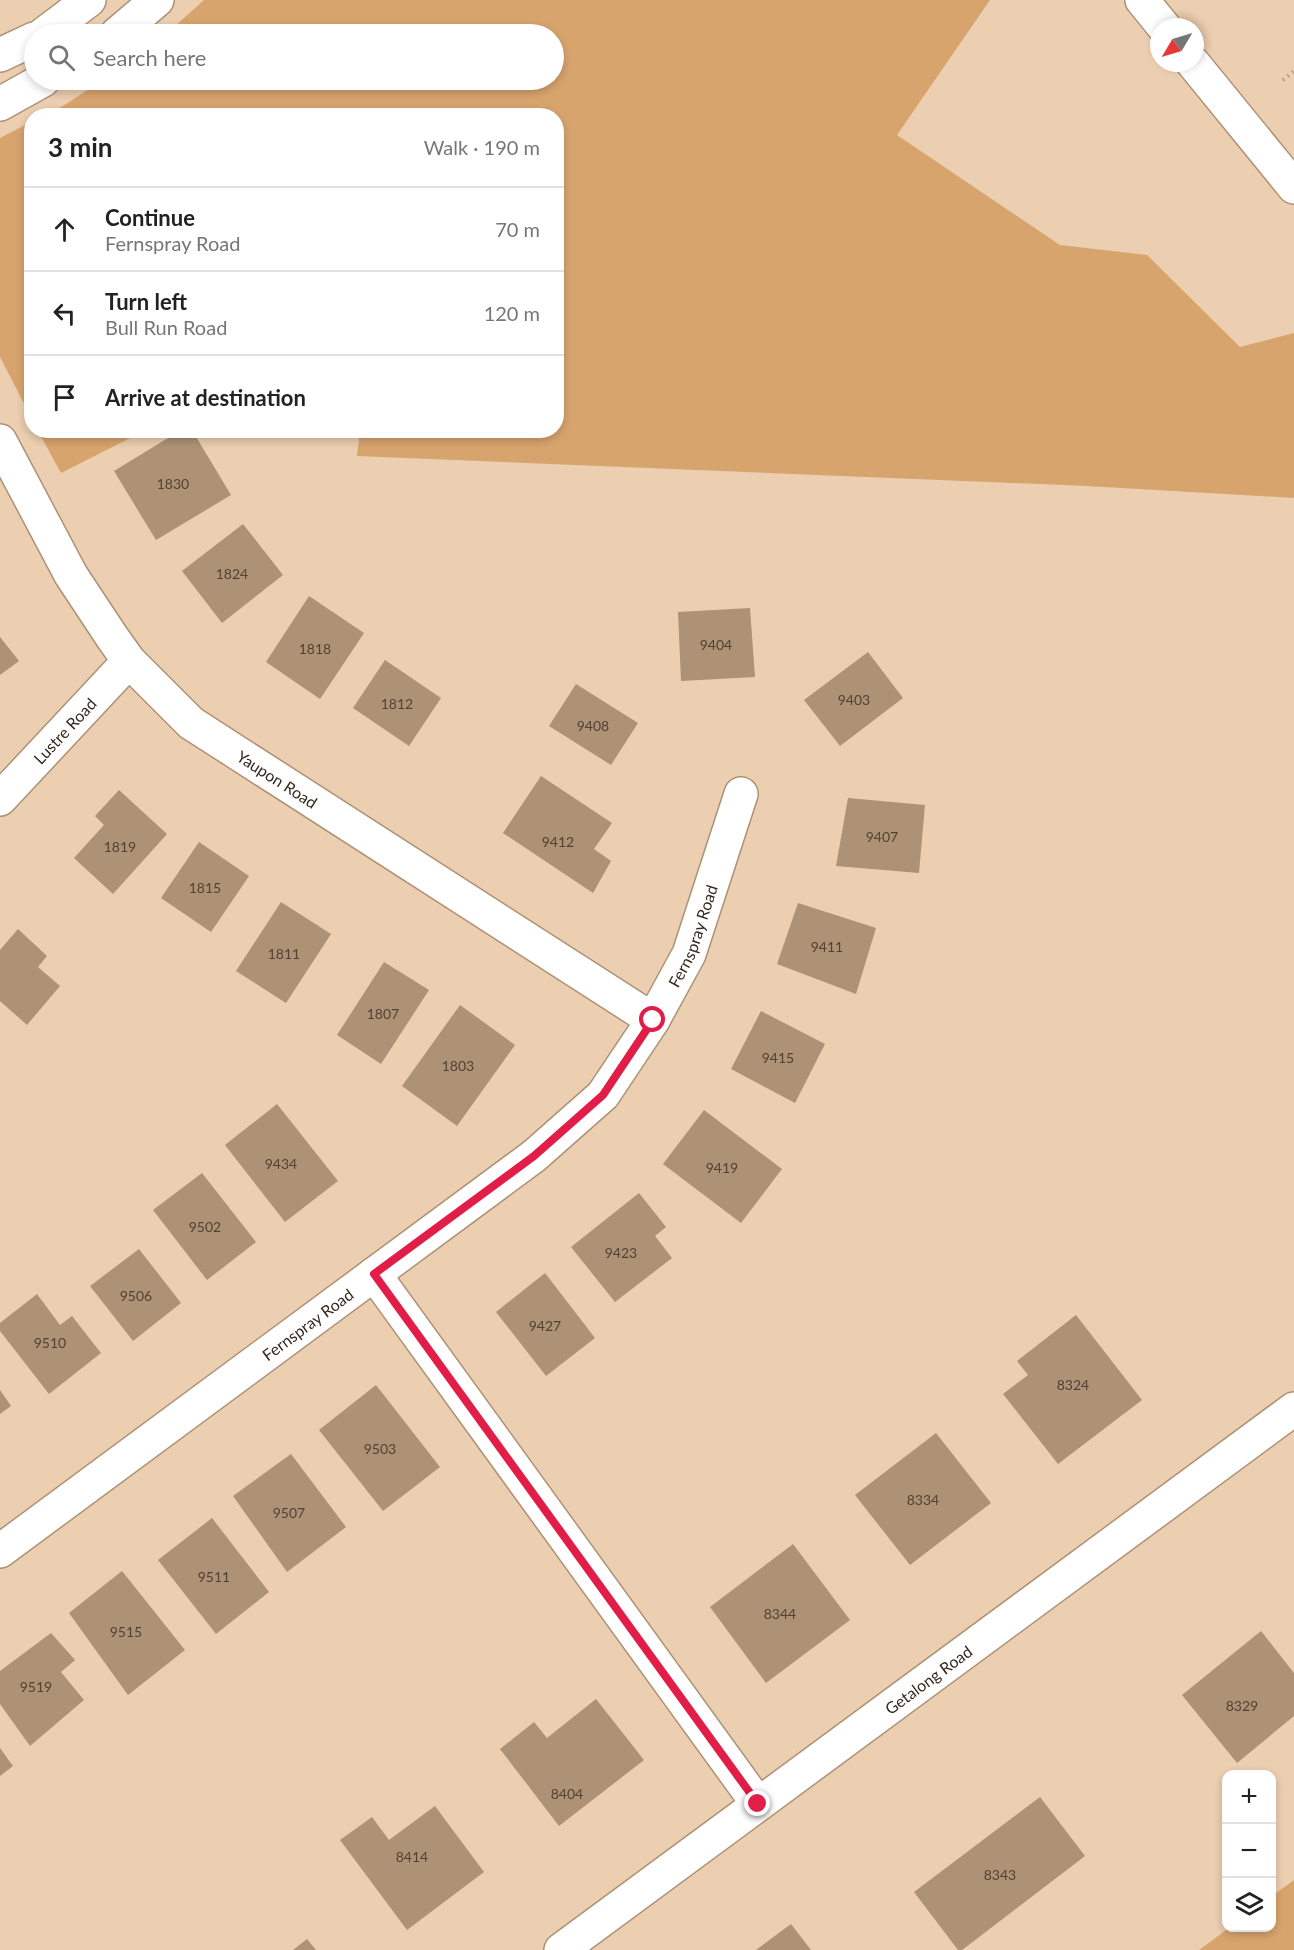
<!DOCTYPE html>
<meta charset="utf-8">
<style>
:root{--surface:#fff;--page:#f6f6f6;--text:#222;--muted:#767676;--line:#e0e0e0}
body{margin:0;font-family:Lato,sans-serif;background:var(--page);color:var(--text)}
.controls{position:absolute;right:18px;bottom:18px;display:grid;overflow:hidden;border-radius:12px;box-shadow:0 3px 9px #0003}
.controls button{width:54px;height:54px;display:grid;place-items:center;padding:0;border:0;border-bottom:2px solid var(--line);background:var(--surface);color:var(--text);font:30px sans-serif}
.compass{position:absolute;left:1150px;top:18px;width:54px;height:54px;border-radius:50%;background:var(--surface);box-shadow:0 3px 9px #0003;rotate:232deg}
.stop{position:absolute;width:18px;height:18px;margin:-14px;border:4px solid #e11d48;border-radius:50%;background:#fff}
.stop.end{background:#e11d48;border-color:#fff;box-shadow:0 2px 6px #0008}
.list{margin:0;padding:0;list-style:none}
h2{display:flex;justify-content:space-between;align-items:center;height:78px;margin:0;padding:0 24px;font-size:26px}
h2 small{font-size:20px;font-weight:400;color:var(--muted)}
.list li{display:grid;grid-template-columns:39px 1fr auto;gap:18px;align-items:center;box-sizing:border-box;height:84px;padding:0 24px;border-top:2px solid var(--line)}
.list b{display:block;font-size:22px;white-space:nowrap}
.list p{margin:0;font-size:20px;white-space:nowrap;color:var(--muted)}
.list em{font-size:20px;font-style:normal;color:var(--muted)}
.icon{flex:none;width:33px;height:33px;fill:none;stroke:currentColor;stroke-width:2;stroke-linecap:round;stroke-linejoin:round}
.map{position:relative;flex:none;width:1294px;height:1950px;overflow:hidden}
.search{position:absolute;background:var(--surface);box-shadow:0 3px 9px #0003;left:24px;top:24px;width:540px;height:66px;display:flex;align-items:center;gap:15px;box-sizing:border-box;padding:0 21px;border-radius:33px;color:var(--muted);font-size:22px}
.panel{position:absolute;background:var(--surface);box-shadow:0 3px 9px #0003;left:24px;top:108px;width:540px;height:330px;border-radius:24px}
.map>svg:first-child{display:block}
</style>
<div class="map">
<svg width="1294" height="1950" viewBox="0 0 1294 1950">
<rect width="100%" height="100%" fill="#ecceb0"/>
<g fill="#d8a46e">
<polygon points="204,0 990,0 897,135 1060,245 1147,255 1240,347 1294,333 1294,498 1087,486 357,456 360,431 556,430 556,116 44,115 63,106 103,80 554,80 554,34 166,34"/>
<polygon points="31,122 31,417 0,357 0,138"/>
<polygon points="38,431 144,431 61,473"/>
<polygon points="1294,1880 1294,1950 1199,1950 1229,1928 1272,1928 1272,1896"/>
</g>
<g fill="#ae9276">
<polygon points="181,430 192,430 231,495 156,540 114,471"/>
<polygon points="243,524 283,575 222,623 182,571"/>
<polygon points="309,596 364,633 320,699 266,662"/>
<polygon points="750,608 755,677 681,681 678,612"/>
<polygon points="0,637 19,661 0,675"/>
<polygon points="868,652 903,698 840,746 804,700"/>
<polygon points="385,660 441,698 409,746 353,708"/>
<polygon points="576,684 638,723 611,765 549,726"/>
<polygon points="541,776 612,823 594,849 611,861 593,893 503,833"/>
<polygon points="119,790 167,834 113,894 74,858 104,825 95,816"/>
<polygon points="848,798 925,805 919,873 836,866"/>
<polygon points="199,842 249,876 211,932 161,898"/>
<polygon points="281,902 331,934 286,1003 236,971"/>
<polygon points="798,903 876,928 856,994 777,964"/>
<polygon points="18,929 47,956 38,967 60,986 27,1025 0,1001 0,950"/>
<polygon points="384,962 429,990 381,1064 337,1035"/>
<polygon points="460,1005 515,1045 457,1126 402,1086"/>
<polygon points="761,1011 825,1044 795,1103 731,1069"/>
<polygon points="277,1104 338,1181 285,1222 225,1145"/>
<polygon points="704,1110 782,1169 741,1223 663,1164"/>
<polygon points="202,1173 256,1242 207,1280 153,1210"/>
<polygon points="639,1193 666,1227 655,1236 672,1258 615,1302 571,1247"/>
<polygon points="139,1249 181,1303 133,1341 90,1286"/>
<polygon points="545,1273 595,1338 546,1376 496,1312"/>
<polygon points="37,1294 60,1325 72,1316 101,1353 49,1394 0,1331 0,1323"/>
<polygon points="1076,1315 1142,1400 1058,1464 1003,1394 1028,1375 1017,1361"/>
<polygon points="376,1385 440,1467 383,1511 319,1430"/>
<polygon points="0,1390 11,1406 0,1414"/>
<polygon points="936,1433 991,1503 910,1565 855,1495"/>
<polygon points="291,1454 346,1527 287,1572 233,1496"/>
<polygon points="212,1518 269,1592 216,1634 158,1560"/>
<polygon points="793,1544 850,1620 766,1683 710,1607"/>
<polygon points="122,1571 185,1650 128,1695 69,1613"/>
<polygon points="1261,1631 1294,1673 1294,1716 1237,1763 1182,1695"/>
<polygon points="51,1633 75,1660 61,1672 84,1700 30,1746 0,1704 0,1671"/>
<polygon points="596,1699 644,1760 559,1826 500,1749 534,1722 547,1738"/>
<polygon points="0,1748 13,1766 0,1776"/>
<polygon points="1040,1797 1085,1856 962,1950 958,1950 914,1892"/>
<polygon points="435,1806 484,1872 407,1930 340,1840 372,1817 389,1840"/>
<polygon points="791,1924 811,1950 756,1950"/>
<polygon points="307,1939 316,1950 293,1950"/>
</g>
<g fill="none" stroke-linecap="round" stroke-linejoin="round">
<defs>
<g id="minor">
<polyline points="1142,0 1164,27"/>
<polyline points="44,34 89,0"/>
<polyline points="117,34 157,0"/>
<polyline points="0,55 34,39"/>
<polyline points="1193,63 1294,187"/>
<polyline points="0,104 43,80"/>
<path id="s1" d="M0,441L71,575L112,637L129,661L191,723L653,1020"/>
<path id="s2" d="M0,799L129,661"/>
<polyline points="374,1274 758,1804"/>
<path id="s3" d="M0,1551L534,1156L603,1095L653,1020L689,954L741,794"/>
<path id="s4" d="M561,1950L1294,1409"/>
</g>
</defs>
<use href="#minor" stroke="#ae9175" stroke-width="36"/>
<polyline stroke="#b39a82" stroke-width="4" stroke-dasharray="1.5 4.5" stroke-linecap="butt" points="1283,80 1294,71"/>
<use href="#minor" stroke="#fff" stroke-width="33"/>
</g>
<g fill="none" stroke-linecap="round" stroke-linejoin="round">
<polyline stroke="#e11d48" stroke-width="8" points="653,1020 603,1095 534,1156 374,1274 758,1804"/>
</g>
<g text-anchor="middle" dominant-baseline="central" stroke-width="5" stroke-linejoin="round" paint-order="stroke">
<g font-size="14" fill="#524233">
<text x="173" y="483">1830</text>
<text x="232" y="573">1824</text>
<text x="716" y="644">9404</text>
<text x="315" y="648">1818</text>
<text x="854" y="699">9403</text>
<text x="397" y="703">1812</text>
<text x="593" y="725">9408</text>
<text x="882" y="836">9407</text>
<text x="558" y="841">9412</text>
<text x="120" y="846">1819</text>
<text x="205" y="887">1815</text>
<text x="827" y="946">9411</text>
<text x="284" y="953">1811</text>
<text x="383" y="1013">1807</text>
<text x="778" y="1057">9415</text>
<text x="458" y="1065">1803</text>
<text x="281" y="1163">9434</text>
<text x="722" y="1167">9419</text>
<text x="205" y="1226">9502</text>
<text x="621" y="1252">9423</text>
<text x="136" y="1295">9506</text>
<text x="545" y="1325">9427</text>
<text x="50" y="1342">9510</text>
<text x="1073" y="1384">8324</text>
<text x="380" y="1448">9503</text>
<text x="923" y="1499">8334</text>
<text x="289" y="1512">9507</text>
<text x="214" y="1576">9511</text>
<text x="780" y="1613">8344</text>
<text x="126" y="1631">9515</text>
<text x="36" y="1686">9519</text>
<text x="1242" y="1705">8329</text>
<text x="567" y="1793">8404</text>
<text x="412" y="1856">8414</text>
<text x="1000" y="1874">8343</text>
</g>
<g font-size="16" fill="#34281d" stroke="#ecceb0">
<text stroke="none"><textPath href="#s2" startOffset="94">Lustre Road</textPath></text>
<text stroke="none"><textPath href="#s1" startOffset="446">Yaupon Road</textPath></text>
<text stroke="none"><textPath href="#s3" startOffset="940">Fernspray Road</textPath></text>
<text stroke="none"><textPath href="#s3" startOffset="382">Fernspray Road</textPath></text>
<text stroke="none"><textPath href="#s4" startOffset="456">Getalong Road</textPath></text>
</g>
</g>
</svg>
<div class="controls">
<button>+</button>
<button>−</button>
<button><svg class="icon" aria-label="layers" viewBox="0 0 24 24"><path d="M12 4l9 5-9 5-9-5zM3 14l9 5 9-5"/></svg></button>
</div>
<svg class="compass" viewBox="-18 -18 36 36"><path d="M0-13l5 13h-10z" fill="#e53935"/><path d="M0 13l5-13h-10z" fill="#767676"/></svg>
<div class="stop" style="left:653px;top:1020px"></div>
<div class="stop end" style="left:758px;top:1804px"></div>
<div class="search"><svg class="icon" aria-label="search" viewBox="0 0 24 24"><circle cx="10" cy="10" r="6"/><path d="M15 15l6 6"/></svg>Search here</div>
<section class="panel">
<h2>3 min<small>Walk · 190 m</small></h2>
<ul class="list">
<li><svg class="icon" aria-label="ahead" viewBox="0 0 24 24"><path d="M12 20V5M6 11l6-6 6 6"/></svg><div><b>Continue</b><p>Fernspray Road</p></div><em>70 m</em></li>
<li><svg class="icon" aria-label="left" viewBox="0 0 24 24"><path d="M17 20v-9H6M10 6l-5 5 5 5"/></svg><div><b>Turn left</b><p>Bull Run Road</p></div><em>120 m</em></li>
<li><svg class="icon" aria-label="arrive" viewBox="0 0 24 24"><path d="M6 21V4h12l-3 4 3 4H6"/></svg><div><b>Arrive at destination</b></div></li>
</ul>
</section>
</div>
